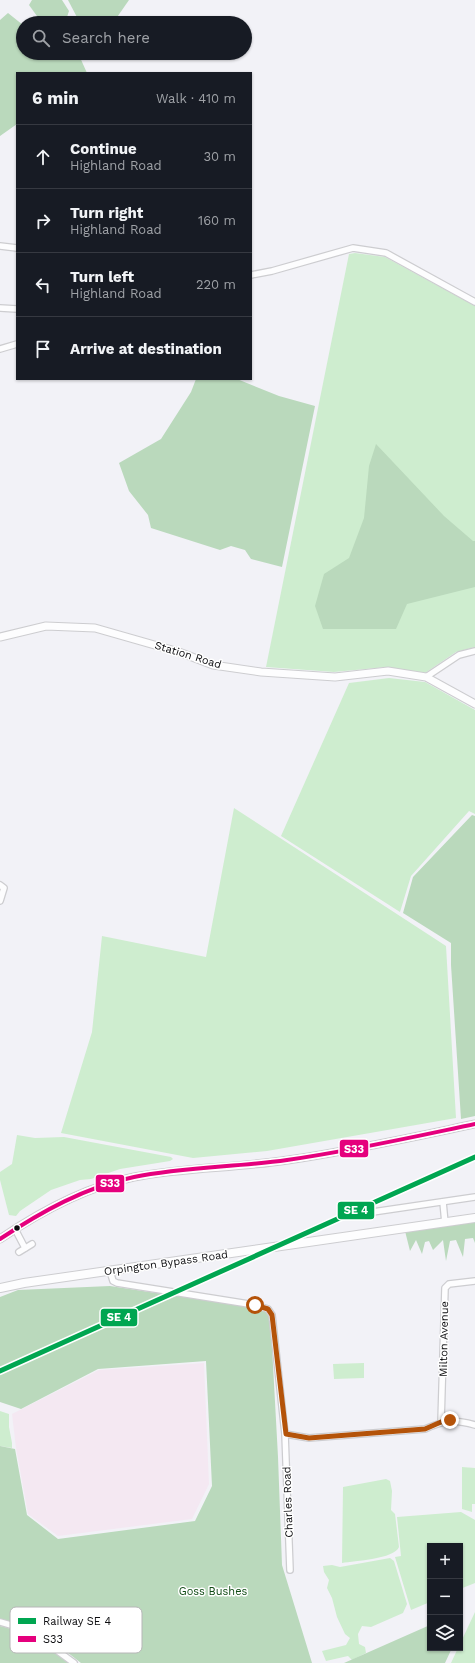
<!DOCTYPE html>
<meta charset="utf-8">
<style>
:root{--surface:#171b24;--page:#242831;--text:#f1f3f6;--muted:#9ea1a6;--line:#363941}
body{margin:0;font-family:"Work Sans",sans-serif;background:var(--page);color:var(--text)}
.controls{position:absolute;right:12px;bottom:12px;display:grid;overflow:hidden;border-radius:0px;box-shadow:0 1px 3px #0004}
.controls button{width:36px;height:36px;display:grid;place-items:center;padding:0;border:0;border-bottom:1px solid var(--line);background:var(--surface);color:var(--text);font:20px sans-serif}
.stop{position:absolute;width:12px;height:12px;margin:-9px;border:3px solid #b45309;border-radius:50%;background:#fff}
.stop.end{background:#b45309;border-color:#fff;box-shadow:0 1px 4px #0008}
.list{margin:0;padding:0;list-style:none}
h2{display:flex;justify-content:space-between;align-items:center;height:52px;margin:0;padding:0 16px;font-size:17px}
h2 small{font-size:13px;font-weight:400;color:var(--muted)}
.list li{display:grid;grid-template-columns:26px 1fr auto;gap:12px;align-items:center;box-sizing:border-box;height:64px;padding:0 16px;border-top:1px solid var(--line)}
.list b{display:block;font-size:15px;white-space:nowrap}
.list p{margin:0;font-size:13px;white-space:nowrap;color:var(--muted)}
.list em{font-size:13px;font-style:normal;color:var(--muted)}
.icon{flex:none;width:22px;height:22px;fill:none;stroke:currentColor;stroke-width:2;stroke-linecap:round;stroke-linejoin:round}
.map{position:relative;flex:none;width:475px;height:1663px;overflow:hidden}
.search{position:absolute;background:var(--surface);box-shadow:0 1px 3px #0004;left:16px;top:16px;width:236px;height:44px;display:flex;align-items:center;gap:10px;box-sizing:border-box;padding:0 14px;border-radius:22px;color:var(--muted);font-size:15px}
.panel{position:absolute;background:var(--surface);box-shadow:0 1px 3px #0004;left:16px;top:72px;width:236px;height:308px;border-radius:0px}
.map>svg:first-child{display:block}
</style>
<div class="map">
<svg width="475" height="1663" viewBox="0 0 475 1663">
<rect width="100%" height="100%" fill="#f2f2f7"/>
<polygon fill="#f4e8f2" points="204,1363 209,1484 192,1519 58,1536 28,1514 16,1448 12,1414 99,1370"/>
<g fill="#ceedcf">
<polygon points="355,253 385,257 475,306 475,647 456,652 425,673 387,667 334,672 266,667 349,254"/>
<polygon points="389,678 425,682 475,710 475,814 469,811 411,876 400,912 281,836 349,683"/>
<polygon points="234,808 446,946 456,1118 267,1151 193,1158 61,1133 92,1032 102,936 206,957"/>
<polygon points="17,1135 35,1138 64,1137 171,1157 173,1159 170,1161 120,1169 91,1179 80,1180 51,1190 20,1211 16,1216 9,1215 0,1180 0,1172 12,1164"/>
<polygon points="364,1363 364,1378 334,1379 333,1364"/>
<polygon points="0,1411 9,1414 9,1427 12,1443 12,1448 0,1446"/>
<polygon points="462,1467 475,1468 475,1504 472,1504 472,1512 462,1509"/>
<path d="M386,1479L390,1481L392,1491L391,1510L395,1514L399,1547C394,1559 355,1561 342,1563L343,1487Z"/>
<polygon points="461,1512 475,1520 475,1583 460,1589 460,1546 430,1546 430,1602 411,1610 395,1557 401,1556 397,1517"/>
<polygon points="390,1558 394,1561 407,1604 403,1613 371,1627 362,1626 358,1634 359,1644 365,1647 366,1653 352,1660 348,1656 326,1661 322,1651 346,1645 350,1638 345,1634 337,1617 332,1598 327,1588 329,1580 324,1572 323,1566 332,1565 340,1567"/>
<polygon points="475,1612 475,1663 451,1663 458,1648 460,1648 460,1644"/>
</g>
<g fill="#bad9bc">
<polygon points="32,0 62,0 69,11 65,23 42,23 29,5"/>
<polygon points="68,0 129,0 113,23 80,23"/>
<polygon points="8,13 23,25 23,53 78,53 87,73 17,73 17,124 0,136 0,20"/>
<polygon points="196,379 237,379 279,396 315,406 282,567 251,559 245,550 231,546 220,550 151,528 148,515 129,491 119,463 161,439 191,392"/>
<polygon points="376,444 444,516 473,541 475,541 475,587 407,604 396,629 323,629 315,606 324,574 349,558 364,518 369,466"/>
<polygon points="472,815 475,816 475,1116 461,1119 451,965 451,943 403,913 413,877"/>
<polygon points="475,1220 475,1243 473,1238 465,1239 463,1257 456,1240 450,1241 446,1261 443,1240 433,1250 429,1241 425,1242 422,1254 416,1240 410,1251 405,1231"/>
<polygon points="110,1286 270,1310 278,1457 282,1565 312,1663 81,1663 58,1645 23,1625 0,1619 0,1446 15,1449 27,1515 58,1539 195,1521 212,1486 206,1361 98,1369 21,1409 0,1402 0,1297 18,1290"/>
<polygon points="430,1625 430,1648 452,1648 445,1663 344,1663"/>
<path d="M0,1626C29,1633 46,1645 69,1663H0Z"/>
</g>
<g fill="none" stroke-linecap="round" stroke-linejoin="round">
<defs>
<g id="minor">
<polyline points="0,246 17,248"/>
<polyline points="251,275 272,271 353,248 386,253 475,302"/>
<polyline points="0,308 17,309"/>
<polyline points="0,349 17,344"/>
<polyline points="426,677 459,655 475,651"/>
<polyline points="0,885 4,888 0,901"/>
<polyline points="443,1202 445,1223"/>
<polyline points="366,1213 475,1197"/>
<polyline points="15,1229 25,1248"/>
<polyline points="19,1252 32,1244"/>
<path d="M110,1271L113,1281L117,1283L255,1305L268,1309L272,1315L285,1434L309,1438L425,1429C445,1420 454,1419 475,1425"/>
<polyline points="441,1422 445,1288 449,1284 475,1281"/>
<polyline points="285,1434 290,1570"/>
<polyline points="0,1622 21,1628 55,1649 74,1663"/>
</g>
<g id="tertiary">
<polyline points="0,637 46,626 95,628 179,652 213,665 261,672 335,677 388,671 426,677 475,704"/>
<path d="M0,1239C41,1211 85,1187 134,1177C184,1167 237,1168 288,1160C350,1151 413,1137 475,1124"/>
</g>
<polyline id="primary" points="0,1288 24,1283 475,1218"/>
</defs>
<use href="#minor" stroke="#cdcdd0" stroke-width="8"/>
<use href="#tertiary" stroke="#cdcdd0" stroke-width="9"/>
<use href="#primary" stroke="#cdcdd0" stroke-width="10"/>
<use href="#minor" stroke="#fdfdfe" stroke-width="5.5"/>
<use href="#tertiary" stroke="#fdfdfe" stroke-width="7"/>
<use href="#primary" stroke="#fdfdfe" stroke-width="8"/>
<defs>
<path id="bus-1" d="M0,1239C41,1212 85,1187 134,1177C184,1167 237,1167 287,1160C351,1151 413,1137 475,1124"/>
</defs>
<use href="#bus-1" stroke="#fff" stroke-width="7"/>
<use href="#bus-1" stroke="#e5007d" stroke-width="4"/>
<defs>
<polyline id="rail-1" points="0,1371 475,1157"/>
</defs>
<use href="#rail-1" stroke="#fff" stroke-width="8"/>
<use href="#rail-1" stroke="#00a651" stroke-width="5"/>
</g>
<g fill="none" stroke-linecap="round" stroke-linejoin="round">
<polyline stroke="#b45309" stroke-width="5" points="255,1305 268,1309 272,1315 286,1434 309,1438 425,1429 441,1422 450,1420"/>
</g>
<circle fill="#0d0d10" stroke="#fff" stroke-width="1.5" cx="17" cy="1228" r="3.5"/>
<g text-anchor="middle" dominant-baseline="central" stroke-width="3" stroke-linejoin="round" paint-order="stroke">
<g font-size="11" fill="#0d0d10" stroke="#fff">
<text transform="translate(188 655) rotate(17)">Station Road</text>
<text transform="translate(166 1263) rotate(-8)">Orpington Bypass Road</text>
<text transform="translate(444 1339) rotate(-89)">Milton Avenue</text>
<text transform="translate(288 1502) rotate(-92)">Charles Road</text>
</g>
<g font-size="11" fill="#0e4912" stroke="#fff">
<text x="213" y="1591">Goss Bushes</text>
</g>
</g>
<rect x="10" y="1607" width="132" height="46" rx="6" fill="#fff" stroke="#b6b6b7" stroke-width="1"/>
<rect x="18" y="1618" width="18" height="6" fill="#00a651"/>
<rect x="18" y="1636" width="18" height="6" fill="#e5007d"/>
<g font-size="11" fill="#0d0d10">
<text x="43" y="1625">Railway SE 4</text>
<text x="43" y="1643">S33</text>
</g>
<g stroke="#fff" stroke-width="1.5">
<rect x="339" y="1139" width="30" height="19" rx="4" fill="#e5007d"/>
<rect x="95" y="1174" width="30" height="19" rx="4" fill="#e5007d"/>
<rect x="337" y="1201" width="38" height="19" rx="4" fill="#00a651"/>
<rect x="100" y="1308" width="38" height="19" rx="4" fill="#00a651"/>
</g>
<g font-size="11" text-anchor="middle" font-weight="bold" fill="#fff">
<text x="354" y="1153">S33</text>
<text x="110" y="1187">S33</text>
<text x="356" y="1214">SE 4</text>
<text x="119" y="1321">SE 4</text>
</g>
</svg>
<div class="controls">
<button>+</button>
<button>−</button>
<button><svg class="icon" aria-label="layers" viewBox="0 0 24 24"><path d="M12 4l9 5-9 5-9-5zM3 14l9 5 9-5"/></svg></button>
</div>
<div class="stop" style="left:255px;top:1305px"></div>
<div class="stop end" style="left:450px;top:1420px"></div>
<div class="search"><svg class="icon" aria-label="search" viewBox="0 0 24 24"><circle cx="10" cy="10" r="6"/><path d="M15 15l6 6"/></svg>Search here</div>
<section class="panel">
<h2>6 min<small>Walk · 410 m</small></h2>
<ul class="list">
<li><svg class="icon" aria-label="ahead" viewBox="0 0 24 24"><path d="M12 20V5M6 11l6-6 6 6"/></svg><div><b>Continue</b><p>Highland Road</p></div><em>30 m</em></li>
<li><svg class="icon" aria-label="right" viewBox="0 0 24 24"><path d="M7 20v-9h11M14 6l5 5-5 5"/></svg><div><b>Turn right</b><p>Highland Road</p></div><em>160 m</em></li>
<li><svg class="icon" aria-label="left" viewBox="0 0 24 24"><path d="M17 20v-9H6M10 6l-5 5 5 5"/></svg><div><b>Turn left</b><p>Highland Road</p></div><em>220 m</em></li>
<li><svg class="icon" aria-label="arrive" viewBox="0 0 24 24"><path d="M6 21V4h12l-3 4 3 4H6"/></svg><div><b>Arrive at destination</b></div></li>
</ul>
</section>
</div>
